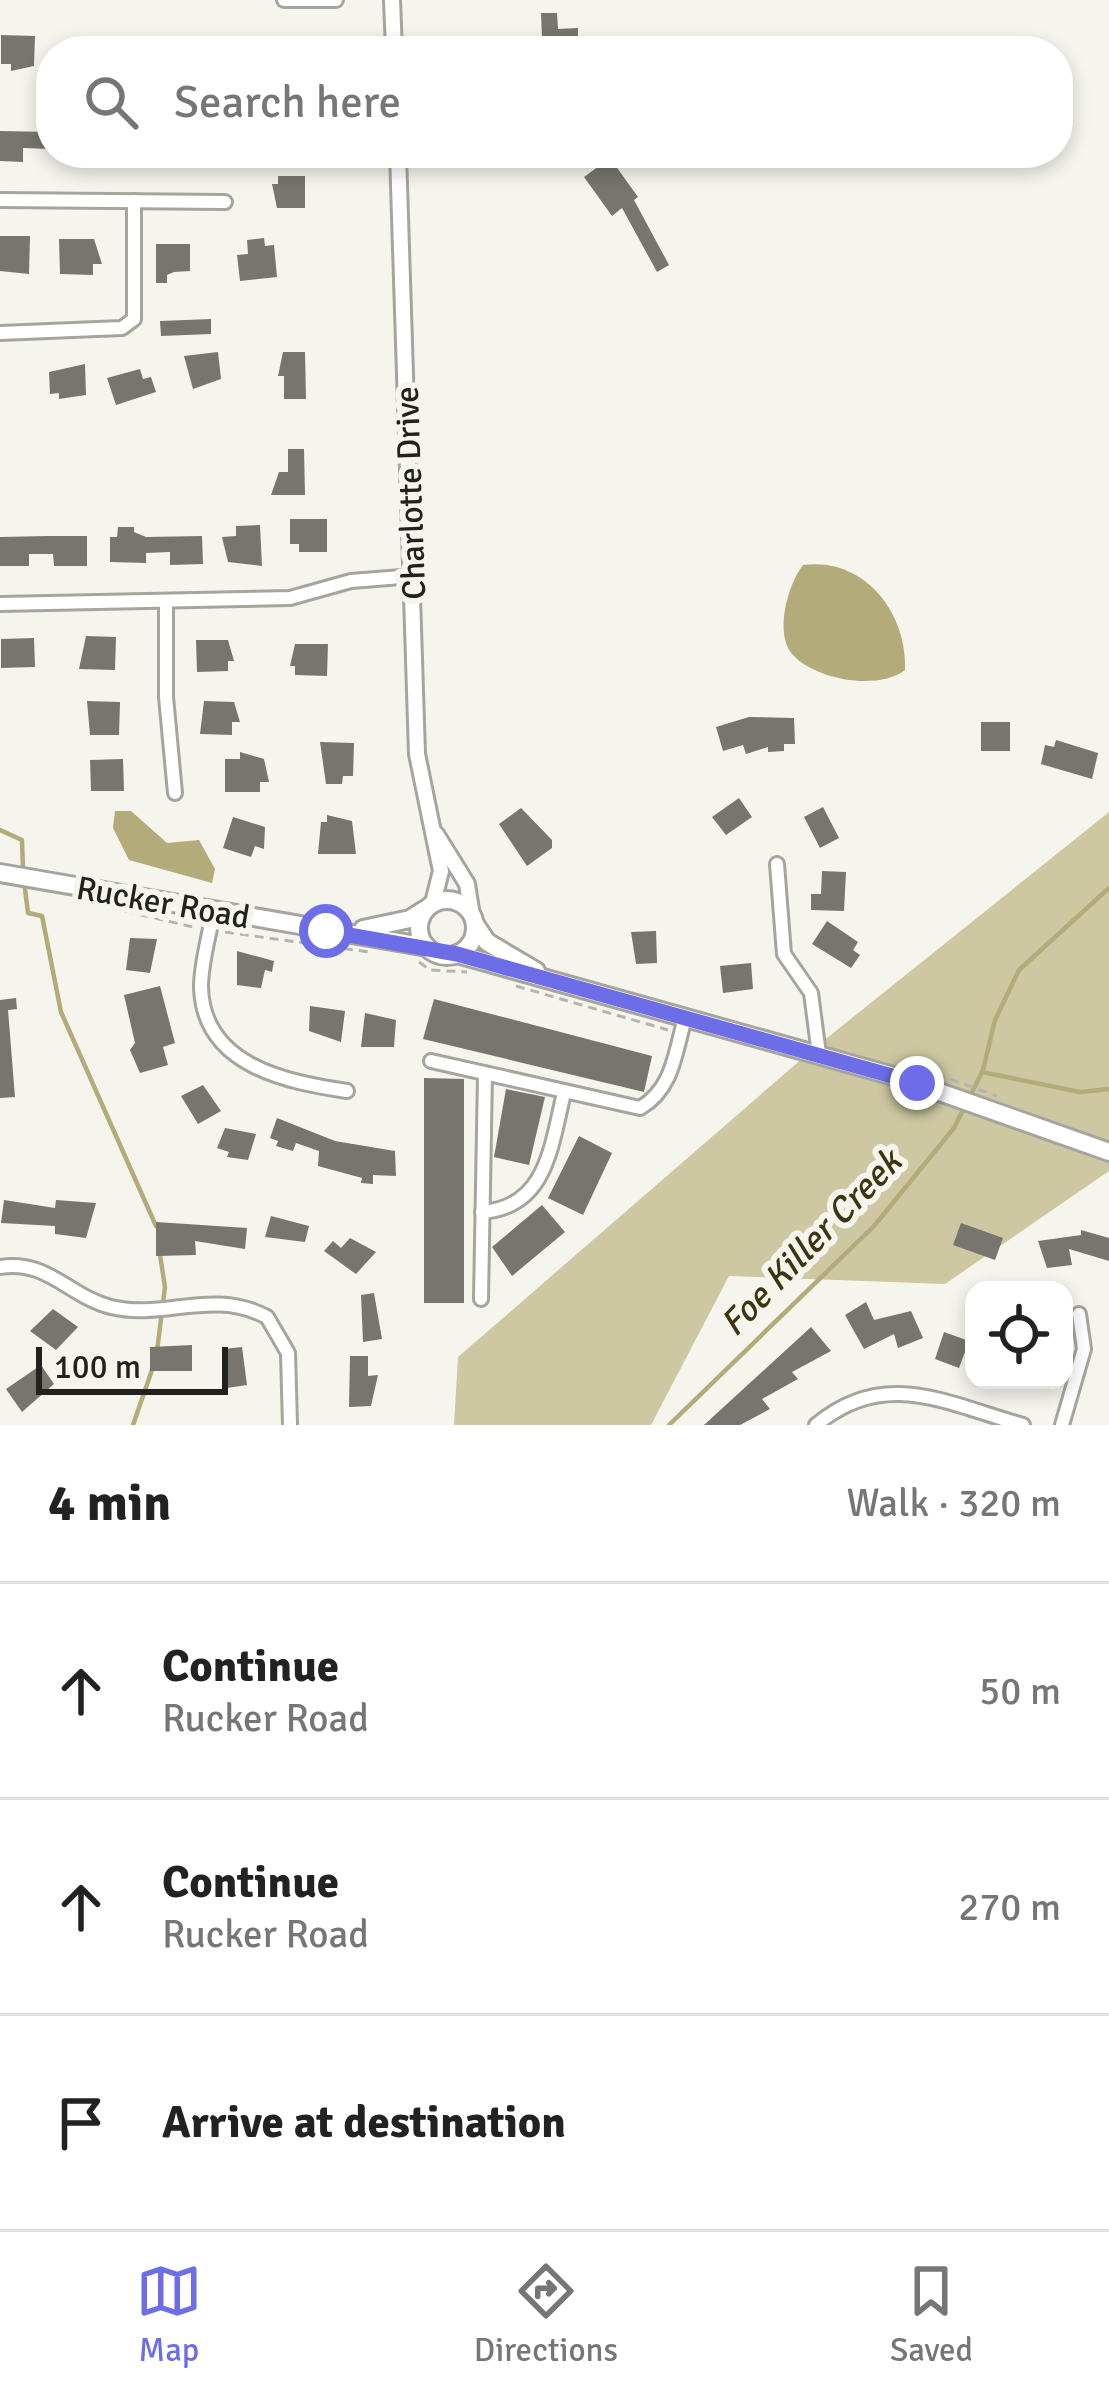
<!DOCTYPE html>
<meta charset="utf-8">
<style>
:root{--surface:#fff;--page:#f2f2f2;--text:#222;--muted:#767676;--line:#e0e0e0;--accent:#6d6de7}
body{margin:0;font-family:Signika,sans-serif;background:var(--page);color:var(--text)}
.controls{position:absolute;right:36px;bottom:36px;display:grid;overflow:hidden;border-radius:24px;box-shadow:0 6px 18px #0003}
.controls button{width:108px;height:108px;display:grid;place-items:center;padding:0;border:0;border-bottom:3px solid var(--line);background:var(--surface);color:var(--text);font:60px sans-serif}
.scale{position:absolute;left:36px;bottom:30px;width:192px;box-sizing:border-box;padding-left:12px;border:6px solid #21211e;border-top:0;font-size:33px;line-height:42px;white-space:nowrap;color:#21211e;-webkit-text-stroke:9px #f6f5ed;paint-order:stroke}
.stop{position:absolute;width:36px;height:36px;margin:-27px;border:9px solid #6d6de7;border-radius:50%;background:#fff}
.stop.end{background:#6d6de7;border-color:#fff;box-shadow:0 3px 12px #0008}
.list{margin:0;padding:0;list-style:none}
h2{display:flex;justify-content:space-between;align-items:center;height:156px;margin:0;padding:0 48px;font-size:51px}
h2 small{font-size:39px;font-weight:400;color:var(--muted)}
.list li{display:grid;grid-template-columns:78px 1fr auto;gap:36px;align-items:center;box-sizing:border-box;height:216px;padding:0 48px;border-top:3px solid var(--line)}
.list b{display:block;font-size:45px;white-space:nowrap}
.list p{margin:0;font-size:39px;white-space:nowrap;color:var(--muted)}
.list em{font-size:39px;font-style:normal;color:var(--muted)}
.icon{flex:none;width:66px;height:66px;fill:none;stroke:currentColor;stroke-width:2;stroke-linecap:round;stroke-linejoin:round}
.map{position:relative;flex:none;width:1109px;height:1425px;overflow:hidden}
.search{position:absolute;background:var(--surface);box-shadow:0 6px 18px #0003;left:36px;right:36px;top:36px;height:132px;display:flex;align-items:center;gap:30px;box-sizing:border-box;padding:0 42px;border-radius:48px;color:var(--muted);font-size:45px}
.sheet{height:804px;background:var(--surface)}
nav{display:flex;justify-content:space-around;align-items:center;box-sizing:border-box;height:168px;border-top:3px solid var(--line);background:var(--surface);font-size:33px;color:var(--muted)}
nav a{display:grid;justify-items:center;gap:6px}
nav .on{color:var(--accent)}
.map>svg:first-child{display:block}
</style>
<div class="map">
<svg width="1109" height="1425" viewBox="0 0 1109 1425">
<rect width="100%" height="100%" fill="#f6f5ed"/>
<polygon fill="#cdc7a2" points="1109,812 1109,1171 945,1284 729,1276 651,1425 454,1425 458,1357 812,1050"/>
<g fill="#b3ab7a">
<path d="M803,565C864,557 907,612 905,670C878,691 815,680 792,654C774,633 788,584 803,565Z"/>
<polygon points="115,811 131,811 167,843 199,840 215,869 212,883 129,860 113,828"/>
</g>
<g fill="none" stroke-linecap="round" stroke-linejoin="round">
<g stroke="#b3ab7a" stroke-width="4.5">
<polyline points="0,830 22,840 23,870"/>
<polyline points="24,881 28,913 42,916 61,1012 156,1226"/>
<polyline points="983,1070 995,1020 1019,970 1109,888"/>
<polyline points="970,1096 982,1072 1080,1092 1109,1089"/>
<polyline points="157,1351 165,1287 160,1255"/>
<polyline points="133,1425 153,1367"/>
<polyline points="669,1425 874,1226 954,1128 965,1106"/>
</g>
</g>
<g fill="#77756e">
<polygon points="541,13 557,13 558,29 578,28 578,40 587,40 588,51 553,51 553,37 542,38"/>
<polygon points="1,35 35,36 34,66 11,71 11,64 1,64"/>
<polygon points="0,131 51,132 51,149 23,148 23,162 0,161"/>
<polygon points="610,158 638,197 634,200 669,265 657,272 622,208 612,216 584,177"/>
<polygon points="278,176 305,176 305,208 277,208 272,184 278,184"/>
<polygon points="0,236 30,236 29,274 0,271"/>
<polygon points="264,238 265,246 274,245 277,277 240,281 237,255 248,254 247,240"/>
<polygon points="59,239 94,239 102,264 93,264 93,275 60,274"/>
<polygon points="156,244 190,244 190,271 174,272 167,275 167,283 156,283"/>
<polygon points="211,319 211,334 161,336 160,321"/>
<polygon points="218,352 221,379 193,389 184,356"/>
<polygon points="283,352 305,352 306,399 284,399 284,376 278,376"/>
<polygon points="85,364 86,395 59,399 59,393 50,394 49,372"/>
<polygon points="140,369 143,379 151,377 156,392 116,405 107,378"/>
<polygon points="288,449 304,449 305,495 271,495 279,472 288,472"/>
<polygon points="290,519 327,519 327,552 299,552 299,544 290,544"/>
<polygon points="260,525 262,566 228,562 222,537 236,536 236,526"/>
<polygon points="118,527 134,527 134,532 146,537 202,536 203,564 170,565 170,552 146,553 146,563 110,562 110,537 117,537"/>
<polygon points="47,536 87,536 87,566 54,566 53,554 29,554 29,566 0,566 0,537"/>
<polygon points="86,636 116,637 115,670 79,669"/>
<polygon points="34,638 35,667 1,668 1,639"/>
<polygon points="196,640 228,640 234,661 228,661 228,671 197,672"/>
<polygon points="295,644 328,644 327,676 295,675 295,666 290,666"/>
<polygon points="87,701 120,702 119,735 90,735"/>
<polygon points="204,701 234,702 240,722 232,722 232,735 200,734"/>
<polygon points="749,717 794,718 795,744 784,744 784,751 768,752 768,747 746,754 743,745 723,751 716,727"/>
<rect x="981" y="722" width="29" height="29"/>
<polygon points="1056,740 1098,753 1092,779 1041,764 1045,745 1054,747"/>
<polygon points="320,742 354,743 353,776 343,776 342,784 326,784"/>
<polygon points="240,752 264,759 269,782 260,782 260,792 225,792 225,759 240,759"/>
<polygon points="123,759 124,791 91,791 90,760"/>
<polygon points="739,798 752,817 726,835 712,817"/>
<polygon points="823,807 839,838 820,848 804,817"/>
<polygon points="521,808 552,840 552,848 527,866 499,824"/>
<polygon points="327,815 352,821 356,854 318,854 321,822 327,822"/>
<polygon points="233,817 265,827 264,849 255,846 251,857 223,848"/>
<polygon points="822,871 846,872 844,911 811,910 811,894 821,894"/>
<polygon points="827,921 858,942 853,950 860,955 851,968 812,944"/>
<polygon points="656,931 657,963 636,964 631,932"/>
<polygon points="130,938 157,939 150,973 126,970"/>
<polygon points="237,951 274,961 272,972 265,970 261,988 237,985"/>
<polygon points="751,963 753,989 723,993 720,966"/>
<polygon points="160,986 175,1043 163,1047 168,1065 140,1073 130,1050 135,1043 124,995"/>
<polygon points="16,998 17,1009 8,1010 15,1097 0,1098 0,1000"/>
<polygon points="434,999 652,1056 644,1092 423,1039"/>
<polygon points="310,1006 345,1011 341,1042 309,1031"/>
<polygon points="365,1013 396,1020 394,1047 361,1047"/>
<polygon points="424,1078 464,1079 464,1303 424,1303"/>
<polygon points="203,1085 221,1111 198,1124 181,1096"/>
<polygon points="506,1089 545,1097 529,1165 494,1157"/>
<polygon points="277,1118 335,1141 395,1151 396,1176 373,1175 373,1184 361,1183 362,1178 318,1166 319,1151 296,1143 293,1151 276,1146 278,1141 270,1138"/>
<polygon points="225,1128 256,1134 248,1160 227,1157 229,1152 217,1148"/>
<polygon points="579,1136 612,1153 583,1215 548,1198"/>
<polygon points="4,1200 55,1208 56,1200 96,1203 86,1238 55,1234 55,1226 1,1223"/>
<polygon points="542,1205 565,1232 512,1276 492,1247"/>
<polygon points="271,1216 309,1226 305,1242 265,1237"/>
<polygon points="156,1222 247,1228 245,1249 195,1241 196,1255 156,1256"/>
<polygon points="961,1223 1003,1238 995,1260 953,1245"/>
<polygon points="1081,1230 1109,1238 1109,1261 1069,1249 1072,1265 1047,1268 1038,1241 1081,1235"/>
<polygon points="350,1238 376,1252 356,1274 324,1251 333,1241 341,1248"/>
<polygon points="374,1293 382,1339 363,1342 361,1295"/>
<polygon points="866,1302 874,1320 911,1311 923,1338 898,1348 894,1334 864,1349 845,1315"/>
<polygon points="53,1309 78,1327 56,1350 30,1331"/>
<polygon points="811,1327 831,1351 792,1372 798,1379 762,1399 770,1409 740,1425 704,1425"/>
<polygon points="944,1332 969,1341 959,1368 935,1359"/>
<polygon points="192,1345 192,1371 150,1371 150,1347"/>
<polygon points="242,1347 247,1385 227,1388 223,1349"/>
<polygon points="350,1356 368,1356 368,1376 378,1375 371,1406 349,1407"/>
<polygon points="41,1365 54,1384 22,1412 6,1389"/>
</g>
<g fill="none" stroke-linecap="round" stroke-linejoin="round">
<defs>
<g id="minor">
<polyline points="284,0 336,0"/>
<polyline points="0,200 225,202"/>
<polyline points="0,333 122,328 134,319 134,201"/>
<polyline points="0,604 290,598 351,581 414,576"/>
<polyline points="166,605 166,697 175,793"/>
<polyline points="777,864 784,954 811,993 819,1054"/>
<path d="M213,913C209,937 201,963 201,987C203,1066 287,1082 347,1091"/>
<path d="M431,1061L640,1108C673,1089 675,1053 685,1018"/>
<path d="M482,1212C547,1207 551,1146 564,1093"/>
<path d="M0,1267C47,1259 70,1297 111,1307C164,1320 212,1288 267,1317L288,1353L290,1425"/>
<polyline points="481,1299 485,1074"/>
<path d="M816,1425C885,1367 947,1404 1023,1425"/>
<polyline points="1062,1425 1084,1349 1079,1314"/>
</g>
<g id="tertiary">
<polyline points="392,0 394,51"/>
<polyline points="398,153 417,754 441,871 433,903"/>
<polyline points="436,834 467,884 472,916"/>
</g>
<g id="secondary">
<polyline points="0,873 427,947"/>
<circle cx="447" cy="928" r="28"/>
<polyline points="475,924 487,942 536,971"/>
<polyline points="363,929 410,919 424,910"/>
<polyline points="457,954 897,1077 1109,1152"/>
</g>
</defs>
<use href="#minor" stroke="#a6a59d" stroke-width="18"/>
<use href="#tertiary" stroke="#a6a59d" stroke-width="20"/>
<use href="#secondary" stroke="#a6a59d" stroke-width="22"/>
<g stroke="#b5b4ae" stroke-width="3" stroke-dasharray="9 6" stroke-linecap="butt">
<polyline points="125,911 197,928"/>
<polyline points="225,932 369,952"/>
<polyline points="419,962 430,970 467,972"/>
<polyline points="516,986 668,1030"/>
<polyline points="922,1069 997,1096"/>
</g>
<use href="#minor" stroke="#fff" stroke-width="12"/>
<use href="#tertiary" stroke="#fff" stroke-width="14"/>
<use href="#secondary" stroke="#fff" stroke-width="16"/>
</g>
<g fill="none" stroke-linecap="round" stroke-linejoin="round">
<polyline stroke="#6d6de7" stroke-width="15" points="326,931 457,954 917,1083"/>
</g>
<g text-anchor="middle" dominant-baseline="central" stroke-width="12" stroke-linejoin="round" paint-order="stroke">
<g font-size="33" fill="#21211e" stroke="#f6f5ed">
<text transform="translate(411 493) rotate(-92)">Charlotte Drive</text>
<text transform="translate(163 903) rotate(10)">Rucker Road</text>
</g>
<g font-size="36" font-style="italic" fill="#3c350d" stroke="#f6f5ed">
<text transform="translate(811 1243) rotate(-46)">Foe Killer Creek</text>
</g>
</g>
</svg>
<div class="controls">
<button><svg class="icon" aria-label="locate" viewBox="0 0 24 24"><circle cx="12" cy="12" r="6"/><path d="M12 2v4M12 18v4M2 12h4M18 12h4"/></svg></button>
</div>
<div class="scale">100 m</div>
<div class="stop" style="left:326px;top:931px"></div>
<div class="stop end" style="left:917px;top:1083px"></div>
<div class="search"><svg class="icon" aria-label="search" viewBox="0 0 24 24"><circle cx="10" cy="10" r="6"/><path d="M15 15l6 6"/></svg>Search here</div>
</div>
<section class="sheet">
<h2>4 min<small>Walk · 320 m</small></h2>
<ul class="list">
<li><svg class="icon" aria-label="ahead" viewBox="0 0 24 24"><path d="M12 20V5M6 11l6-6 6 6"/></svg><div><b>Continue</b><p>Rucker Road</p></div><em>50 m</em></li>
<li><svg class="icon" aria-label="ahead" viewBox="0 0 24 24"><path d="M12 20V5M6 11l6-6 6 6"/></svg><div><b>Continue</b><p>Rucker Road</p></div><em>270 m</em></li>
<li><svg class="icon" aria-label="arrive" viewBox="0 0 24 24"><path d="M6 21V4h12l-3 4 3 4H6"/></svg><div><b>Arrive at destination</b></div></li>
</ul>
</section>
<nav>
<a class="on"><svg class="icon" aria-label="map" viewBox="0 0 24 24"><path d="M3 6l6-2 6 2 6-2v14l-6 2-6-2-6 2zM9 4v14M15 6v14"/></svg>Map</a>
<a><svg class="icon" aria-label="directions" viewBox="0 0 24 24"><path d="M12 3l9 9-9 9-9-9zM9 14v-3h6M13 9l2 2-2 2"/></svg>Directions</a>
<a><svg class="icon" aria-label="saved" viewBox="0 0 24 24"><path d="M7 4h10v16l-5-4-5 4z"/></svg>Saved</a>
</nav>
